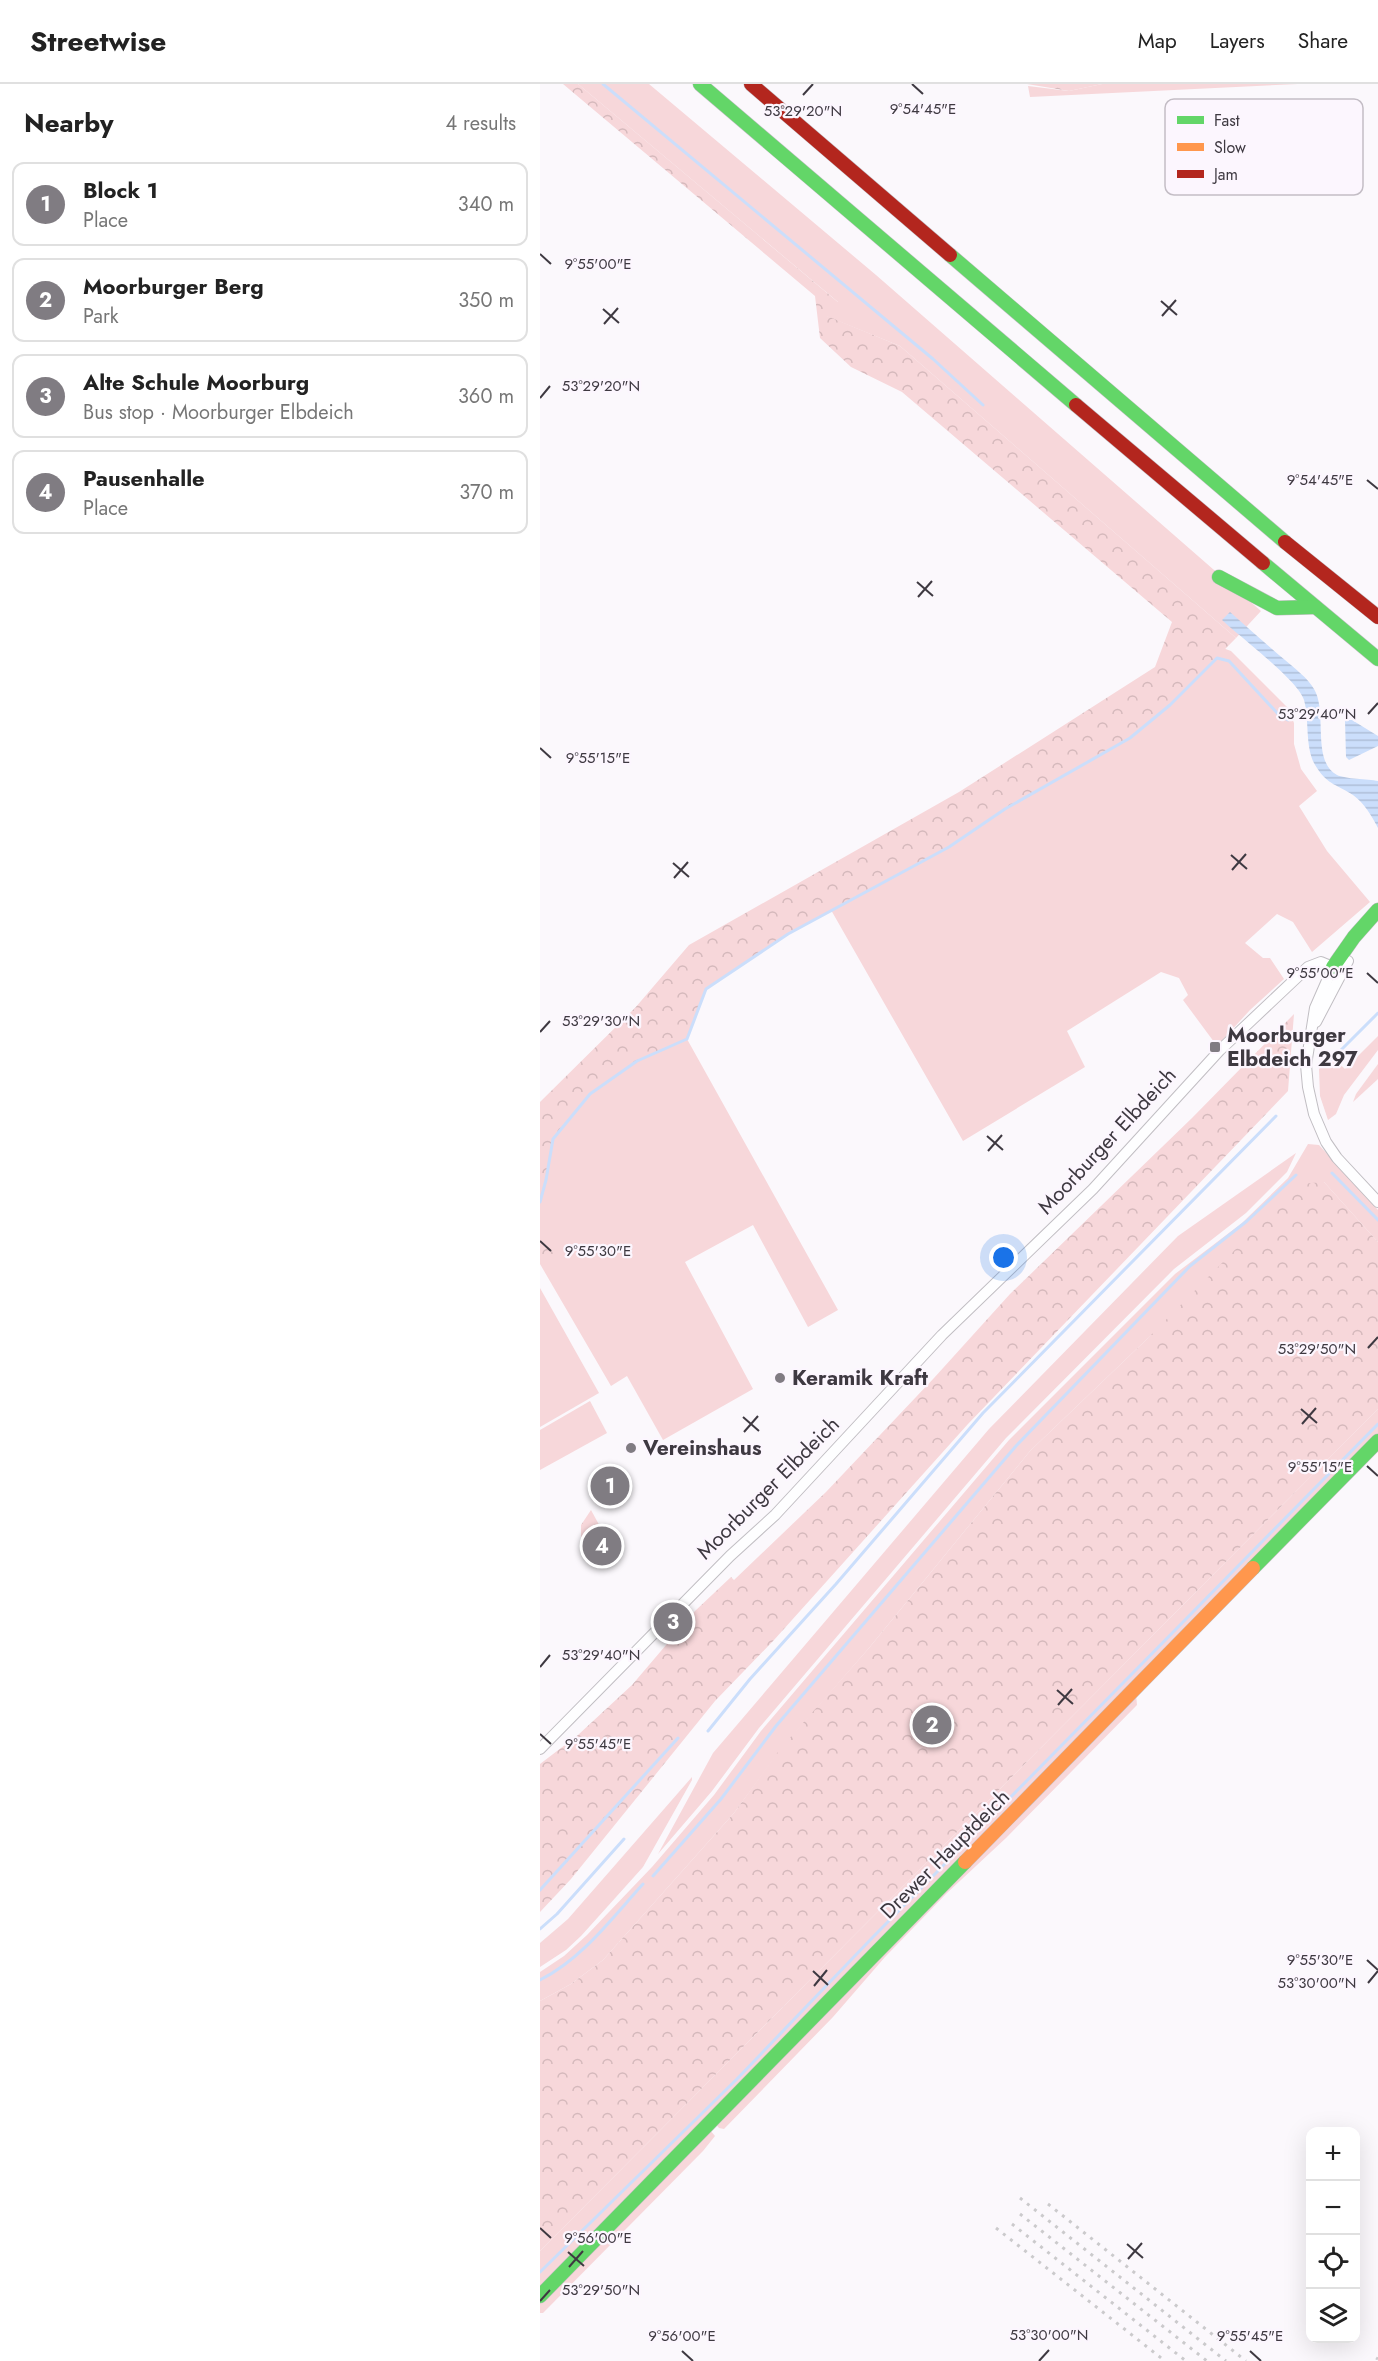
<!DOCTYPE html>
<meta charset="utf-8">
<style>
:root{--surface:#fff;--page:#f6f6f6;--text:#222;--muted:#767676;--line:#e0e0e0;--accent:#807c82}
body{margin:0;font-family:Jost,sans-serif;background:var(--page);color:var(--text)}
.controls{position:absolute;right:18px;bottom:18px;display:grid;overflow:hidden;border-radius:12px;box-shadow:0 6px 24px #0002}
.controls button{width:54px;height:54px;display:grid;place-items:center;padding:0;border:0;border-bottom:2px solid var(--line);background:var(--surface);color:var(--text);font:30px sans-serif}
.you{position:absolute;left:464px;top:1174px;width:21px;height:21px;margin:-15px;border:4px solid #fff;border-radius:50%;background:#1a73e8;box-shadow:0 0 0 9px #1a73e833}
.badge{display:grid;place-items:center;width:39px;height:39px;border-radius:50%;background:var(--accent);color:#fff;font-size:20px;font-weight:700}
.pin{position:absolute;translate:-50% -50%;border:3px solid #fff;box-shadow:0 2px 6px #0006}
.list{margin:0;padding:0;list-style:none}
h2{display:flex;justify-content:space-between;align-items:center;height:78px;margin:0;padding:0 24px;font-size:26px}
h2 small{font-size:20px;font-weight:400;color:var(--muted)}
.list li{display:grid;grid-template-columns:39px 1fr auto;gap:18px;align-items:center;box-sizing:border-box;height:84px;margin:0 12px 12px;padding:0 12px;border:2px solid var(--line);border-radius:12px}
.list b{display:block;font-size:22px;white-space:nowrap}
.list p{margin:0;font-size:20px;white-space:nowrap;color:var(--muted)}
.list em{font-size:20px;font-style:normal;color:var(--muted)}
.icon{flex:none;width:33px;height:33px;fill:none;stroke:currentColor;stroke-width:2;stroke-linecap:round;stroke-linejoin:round}
.map{position:relative;flex:none;width:838px;height:2277px;overflow:hidden}
header{display:flex;align-items:center;gap:36px;box-sizing:border-box;height:84px;padding:0 30px;background:var(--surface);border-bottom:2px solid var(--line)}
header strong{font-size:28px}
nav{display:flex;gap:33px;margin-inline-start:auto;font-size:21px}
main{display:flex}
aside{flex:1;background:var(--surface)}
.map>svg:first-child{display:block}
</style>
<header>
<strong>Streetwise</strong>
<nav><a>Map</a><a>Layers</a><a>Share</a></nav>
</header>
<main>
<aside>
<h2>Nearby<small>4 results</small></h2>
<ul class="list">
<li><span class="badge">1</span><div><b>Block 1</b><p>Place</p></div><em>340 m</em></li>
<li><span class="badge">2</span><div><b>Moorburger Berg</b><p>Park</p></div><em>350 m</em></li>
<li><span class="badge">3</span><div><b>Alte Schule Moorburg</b><p>Bus stop · Moorburger Elbdeich</p></div><em>360 m</em></li>
<li><span class="badge">4</span><div><b>Pausenhalle</b><p>Place</p></div><em>370 m</em></li>
</ul>
</aside>
<div class="map">
<svg width="838" height="2277" viewBox="0 0 838 2277">
<defs>
<pattern id="forest-crowns" width="20" height="18" patternUnits="userSpaceOnUse" patternTransform="scale(1.5)"><rect width="20" height="18" fill="#f7d7da"/><path d="M2 6a3 3 0 1 1 6 0M12 15a3 3 0 1 1 6 0" fill="none" stroke="#d5b9bc"/></pattern>
<pattern id="water-rules" width="6" height="5" patternUnits="userSpaceOnUse" patternTransform="scale(1.5)"><rect width="6" height="5" fill="#cbdefb"/><path d="M0 2.5h6" fill="none" stroke="#afbfd8"/></pattern>
</defs>
<rect width="100%" height="100%" fill="#fbf8fc"/>
<g fill="#f7d7da">
<polygon points="38,0 109,0 336,191 721,527 696,554 360,262 286,232 298,218"/>
<polygon points="562,0 758,0 490,13 488,2 529,7"/>
<polygon points="680,563 691,567 748,624 754,639 754,660 761,685 777,707 759,722 787,767 830,818 772,868 753,838 737,830 705,859 723,874 730,874 744,895 710,926 677,962 643,916 648,911 639,894 621,888 527,947 545,983 423,1057 279,805"/>
<polygon points="838,952 838,966 804,1011 796,1030 788,1036 780,1012 779,985 792,973 805,985"/>
<polygon points="147,955 298,1226 268,1243 213,1141 145,1178 213,1305 123,1356 87,1292 71,1302 0,1180 0,1118 6,1096 13,1055 50,1010 97,977"/>
<polygon points="838,980 838,995 813,1018 816,1010"/>
<polygon points="768,1060 779,1061 838,1126 838,1158 784,1098 607,1255 490,1367 329,1564 241,1665 194,1729 63,1876 31,1900 0,1917 0,1888 24,1872 47,1851 112,1783 174,1711 221,1647 469,1356 635,1190 702,1139 748,1094"/>
<polygon points="756,1069 747,1088 706,1129 634,1185 466,1354 219,1644 172,1707 118,1770 173,1669 449,1345 638,1152"/>
<polygon points="0,1204 59,1309 0,1343"/>
<polygon points="50,1317 67,1349 0,1386 0,1346"/>
<polygon points="838,1325 838,1350 0,2202 0,2167"/>
<polygon points="596,1610 597,1621 466,1754 407,1809 345,1873 293,1933 184,2045 179,2044 175,2039"/>
<polygon points="152,1693 152,1696 103,1783 41,1852 26,1866 0,1883 0,1859 28,1835"/>
<polygon points="169,2045 175,2052 163,2067 3,2229 0,2229 0,2215"/>
</g>
<g fill="url(#forest-crowns)">
<polygon points="23,0 38,0 299,219 287,232 360,262 696,554 630,621 590,654 465,725 409,763 248,850 166,905 147,955 97,977 50,1010 13,1055 6,1096 0,1118 0,1018 95,924 149,861 419,708 615,583 632,538 362,308 311,283 280,254 275,212"/>
<polygon points="487,0 562,0 529,7"/>
<polygon points="754,930 748,1007 428,1340 234,1556 175,1617 31,1795 0,1828 0,1680 38,1651 92,1601 155,1527 191,1493 194,1496 286,1408 394,1294 470,1210 652,1034"/>
<polygon points="784,1098 838,1158 838,1325 0,2167 0,1917 31,1900 63,1876 194,1729 240,1665 329,1564 490,1367 607,1255 760,1100"/>
<polygon points="0,1143 18,1168 0,1178"/>
<polygon points="51,1426 63,1448 41,1460 41,1441"/>
</g>
<g fill="url(#water-rules)">
<path d="M690,528C708,544 726,560 745,576C754,584 768,594 774,605C788,628 771,677 797,691C805,695 828,695 838,697V744C832,732 824,719 813,711C798,701 788,701 777,684C764,666 770,637 764,616C759,597 700,553 682,536Z"/>
<polygon points="805,636 812,636 838,652 838,662 809,676 806,673"/>
</g>
<g fill="none" stroke-linecap="round" stroke-linejoin="round">
<g stroke="#cbdefb" stroke-width="3">
<polyline points="63,0 393,275 443,321"/>
<polyline points="791,976 838,929"/>
<polyline points="792,1089 838,1136"/>
<polyline points="0,1118 6,1096 13,1055 50,1010 97,977 147,955 166,905 248,850 409,763 465,725 590,654 630,621 677,574 689,577 739,631 748,636"/>
<polyline points="168,1647 210,1595 296,1500 443,1329 736,1032"/>
<polyline points="113,1792 181,1715 236,1642 476,1362 650,1182 707,1137 756,1091"/>
<polyline points="0,1806 138,1654"/>
<polyline points="0,1845 17,1830 84,1755"/>
<path d="M0,1896C42,1875 72,1834 103,1800"/>
<polyline points="0,2188 197,1995 333,1853 838,1340"/>
</g>
<defs>
<g id="street">
<polyline points="793,883 775,924 766,981 768,1003 774,1030 786,1058 797,1074 838,1118"/>
<polyline points="776,938 808,877"/>
<polyline points="0,1665 190,1472 235,1431 402,1251 553,1105 680,966 768,883 781,878 793,883"/>
</g>
<g id="fast">
<polyline points="160,0 536,321"/>
<polyline points="410,171 745,458"/>
<polyline points="723,479 838,575"/>
<polyline points="679,493 737,524 775,523"/>
<polyline points="793,883 814,853 838,826"/>
<polyline points="713,1484 838,1357"/>
<polyline points="0,2212 425,1778"/>
</g>
<polyline id="slow" points="425,1778 713,1484"/>
<g id="jam">
<polyline points="211,0 410,171"/>
<polyline points="536,321 723,479"/>
<polyline points="745,458 838,533"/>
</g>
</defs>
<use href="#street" stroke="#c1bec3" stroke-width="12"/>
<use href="#fast" stroke="#c1bec3" stroke-width="15"/>
<use href="#slow" stroke="#c1bec3" stroke-width="15"/>
<use href="#jam" stroke="#c1bec3" stroke-width="15"/>
<use href="#street" stroke="#fefeff" stroke-width="10"/>
<use href="#fast" stroke="#63d668" stroke-width="14"/>
<use href="#slow" stroke="#ff974d" stroke-width="14"/>
<use href="#jam" stroke="#b3261e" stroke-width="14"/>
<g stroke="#cbcacc" stroke-width="3" stroke-dasharray="3 6" stroke-linecap="butt">
<polyline points="480,2114 686,2277"/>
<polyline points="508,2120 706,2277"/>
<polyline points="480,2130 667,2277"/>
<polyline points="472,2140 646,2277"/>
<polyline points="456,2144 625,2277"/>
<polyline points="836,2274 838,2275"/>
</g>
</g>
<path fill="none" stroke="#3e3941" stroke-width="2" d="M372,0L383,10M263,11L273,0M0,170L11,180M621,217L637,231M63,225L79,239M622,232L636,216M64,240L78,224M0,314L10,302M827,396L838,405M377,498L393,512M378,513L392,497M828,630L838,619M0,664L11,674M691,771L707,785M133,779L149,793M692,786L706,770M134,794L148,778M827,889L838,899M0,948L10,937M447,1052L463,1066M448,1067L462,1051M0,1157L11,1167M828,1264L838,1253M761,1325L777,1339M203,1333L219,1347M762,1340L776,1324M204,1348L218,1332M827,1382L838,1392M0,1583L10,1571M517,1606L533,1620M518,1621L532,1605M0,1650L11,1660M827,1876L838,1886M273,1887L288,1901M828,1899L838,1887M274,1902L287,1886M0,2144L11,2154M587,2160L603,2174M28,2168L44,2182M588,2175L602,2159M29,2183L43,2167M0,2217L10,2206M142,2267L153,2277M710,2267L721,2277M499,2277L509,2266"/>
<g fill="#807c82" stroke="#fcf6fe" stroke-width="2">
<rect x="669" y="957" width="12" height="12" rx="3"/>
<circle cx="240" cy="1294" r="6"/>
<circle cx="91" cy="1364" r="6"/>
</g>
<g text-anchor="middle" dominant-baseline="central" stroke-width="4.5" stroke-linejoin="round" paint-order="stroke">
<g font-size="21" font-weight="bold" fill="#3e3941" stroke="#fcf6fe" text-anchor="start">
<text x="687" y="951">Moorburger<tspan x="687" dy="24">Elbdeich 297</tspan></text>
<text x="252" y="1294">Keramik Kraft</text>
<text x="103" y="1364">Vereinshaus</text>
</g>
<g font-size="21" fill="#3e3941" stroke="#fcf6fe">
<text transform="translate(567 1057) rotate(-47)">Moorburger Elbdeich</text>
<text transform="translate(228 1404) rotate(-45)">Moorburger Elbdeich</text>
<text transform="translate(405 1770) rotate(-45)">Drewer Hauptdeich</text>
</g>
</g>
<rect x="625" y="15" width="198" height="96" rx="9" fill="#fcf6fe" stroke="#c3bdc5" stroke-width="1.5"/>
<rect x="637" y="32" width="27" height="8" fill="#63d668"/>
<rect x="637" y="59" width="27" height="8" fill="#ff974d"/>
<rect x="637" y="86" width="27" height="8" fill="#b3261e"/>
<g font-size="16" fill="#3e3941">
<text x="674" y="42">Fast</text>
<text x="674" y="69">Slow</text>
<text x="674" y="96">Jam</text>
</g>
<g font-size="15" text-anchor="middle" fill="#3e3941" stroke="#fcf6fe" stroke-width="4.5" stroke-linejoin="round" paint-order="stroke">
<text x="383" y="30">9°54'45"E</text>
<text x="263" y="32">53°29'20"N</text>
<text x="58" y="185">9°55'00"E</text>
<text x="61" y="307">53°29'20"N</text>
<text x="780" y="401">9°54'45"E</text>
<text x="777" y="635">53°29'40"N</text>
<text x="58" y="679">9°55'15"E</text>
<text x="780" y="894">9°55'00"E</text>
<text x="61" y="942">53°29'30"N</text>
<text x="58" y="1172">9°55'30"E</text>
<text x="777" y="1270">53°29'50"N</text>
<text x="780" y="1388">9°55'15"E</text>
<text x="61" y="1576">53°29'40"N</text>
<text x="58" y="1665">9°55'45"E</text>
<text x="780" y="1881">9°55'30"E</text>
<text x="777" y="1904">53°30'00"N</text>
<text x="58" y="2159">9°56'00"E</text>
<text x="61" y="2211">53°29'50"N</text>
<text x="509" y="2256">53°30'00"N</text>
<text x="142" y="2257">9°56'00"E</text>
<text x="710" y="2257">9°55'45"E</text>
</g>
</svg>
<div class="controls">
<button>+</button>
<button>−</button>
<button><svg class="icon" aria-label="locate" viewBox="0 0 24 24"><circle cx="12" cy="12" r="6"/><path d="M12 2v4M12 18v4M2 12h4M18 12h4"/></svg></button>
<button><svg class="icon" aria-label="layers" viewBox="0 0 24 24"><path d="M12 4l9 5-9 5-9-5zM3 14l9 5 9-5"/></svg></button>
</div>
<div class="you"></div>
<div class="pin badge" style="left:70px;top:1402px">1</div>
<div class="pin badge" style="left:392px;top:1641px">2</div>
<div class="pin badge" style="left:133px;top:1538px">3</div>
<div class="pin badge" style="left:62px;top:1462px">4</div>
</div>
</main>
